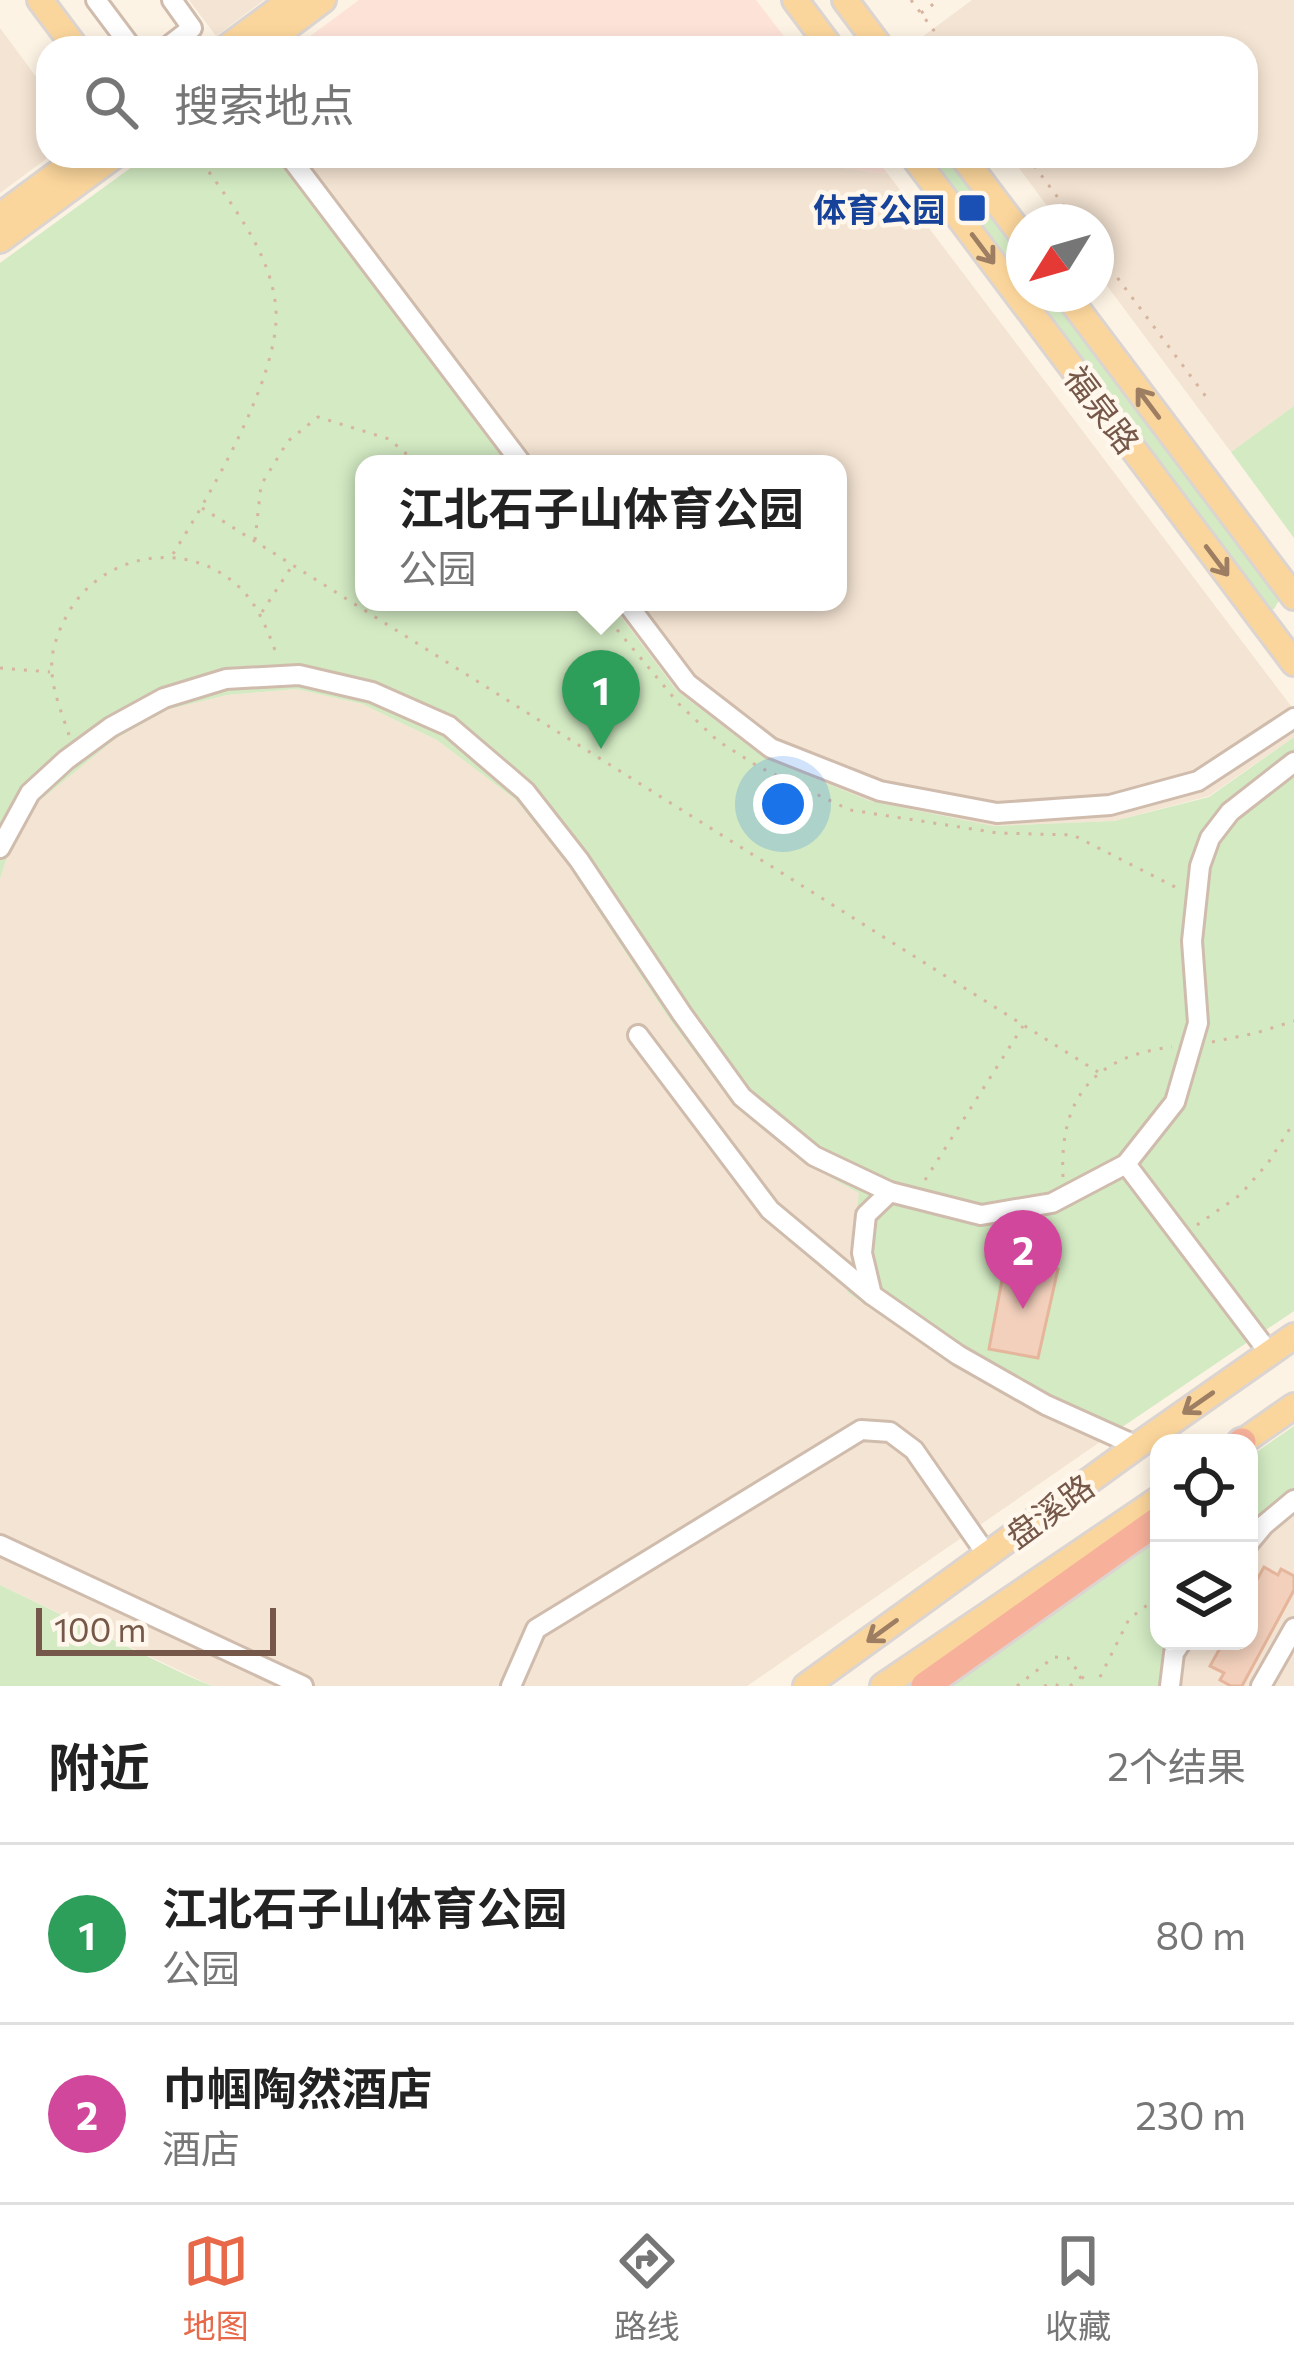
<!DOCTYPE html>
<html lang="zh">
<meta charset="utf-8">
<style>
:root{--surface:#fff;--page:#f6f6f6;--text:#222;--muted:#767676;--line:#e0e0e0;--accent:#e76949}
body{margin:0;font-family:Commissioner,"Noto Sans SC",sans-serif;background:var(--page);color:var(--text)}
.controls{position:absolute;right:36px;bottom:36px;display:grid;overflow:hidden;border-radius:24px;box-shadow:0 6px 18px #0003}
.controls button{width:108px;height:108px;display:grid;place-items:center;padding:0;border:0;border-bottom:3px solid var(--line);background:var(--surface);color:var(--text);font:60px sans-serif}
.compass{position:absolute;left:1006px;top:204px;width:108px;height:108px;border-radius:50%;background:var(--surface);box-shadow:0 6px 18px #0003;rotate:233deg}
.scale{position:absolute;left:36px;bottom:30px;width:240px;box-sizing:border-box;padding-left:12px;border:6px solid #755849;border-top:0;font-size:33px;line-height:42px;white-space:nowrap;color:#755849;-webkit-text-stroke:9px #fff7eb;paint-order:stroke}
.you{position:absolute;left:783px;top:804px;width:42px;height:42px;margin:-30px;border:9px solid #fff;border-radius:50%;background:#1a73e8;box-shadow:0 0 0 18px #1a73e833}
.badge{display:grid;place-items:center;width:78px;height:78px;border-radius:50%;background:var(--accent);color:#fff;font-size:39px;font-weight:700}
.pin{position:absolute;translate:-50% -99px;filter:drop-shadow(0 3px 6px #0008)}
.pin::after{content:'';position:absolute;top:63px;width:42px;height:36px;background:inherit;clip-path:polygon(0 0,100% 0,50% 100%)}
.popup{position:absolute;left:355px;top:455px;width:492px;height:156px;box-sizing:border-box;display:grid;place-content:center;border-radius:24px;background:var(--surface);filter:drop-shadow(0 3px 9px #0005);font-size:39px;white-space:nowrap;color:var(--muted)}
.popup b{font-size:45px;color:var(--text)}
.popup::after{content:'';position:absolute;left:50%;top:100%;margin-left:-24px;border:24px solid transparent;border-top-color:var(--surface)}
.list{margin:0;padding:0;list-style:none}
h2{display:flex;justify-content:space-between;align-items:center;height:156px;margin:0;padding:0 48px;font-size:51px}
h2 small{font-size:39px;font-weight:400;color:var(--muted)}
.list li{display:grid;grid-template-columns:78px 1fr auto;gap:36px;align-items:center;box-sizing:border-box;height:180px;padding:0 48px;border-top:3px solid var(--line)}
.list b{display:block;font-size:45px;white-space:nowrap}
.list p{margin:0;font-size:39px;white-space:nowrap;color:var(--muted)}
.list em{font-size:39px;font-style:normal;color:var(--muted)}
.icon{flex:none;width:66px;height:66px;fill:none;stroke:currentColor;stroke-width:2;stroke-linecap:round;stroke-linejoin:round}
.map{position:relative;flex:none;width:1294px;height:1686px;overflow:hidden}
.search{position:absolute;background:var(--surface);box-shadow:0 6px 18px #0003;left:36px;right:36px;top:36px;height:132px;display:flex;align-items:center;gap:30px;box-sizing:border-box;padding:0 42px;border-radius:36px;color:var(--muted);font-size:45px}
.sheet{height:516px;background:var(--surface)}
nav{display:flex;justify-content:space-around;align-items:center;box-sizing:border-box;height:168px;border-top:3px solid var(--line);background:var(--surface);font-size:33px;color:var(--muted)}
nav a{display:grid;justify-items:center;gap:6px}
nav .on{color:var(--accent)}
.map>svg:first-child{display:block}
</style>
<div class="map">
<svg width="1294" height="1686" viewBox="0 0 1294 1686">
<rect width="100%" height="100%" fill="#fcf3e4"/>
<g fill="#f4e4d3">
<polygon points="189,0 264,0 216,36"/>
<polygon points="972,0 1294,0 1294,406 1231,452 1096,271 1096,222 1059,222 1010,156 1246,156 1246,48 930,48 922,37"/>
<polygon points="0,28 48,93 50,156 0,193"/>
<polygon points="312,156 757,156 888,174 1294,710 1294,737 1209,796 1114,821 994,826 870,801 765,758 677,691 610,602 838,602 838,464 507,464 289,173"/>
<polygon points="296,689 362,704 437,740 516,800 568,865 668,1017 735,1107 810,1166 860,1193 847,1292 956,1368 1100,1442 747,1686 212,1686 0,1585 0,879 14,835 38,802 73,771 115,739 169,708 227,695"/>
<polygon points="1294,1490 1294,1686 1160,1686 1164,1649 1170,1641 1249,1641 1249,1532"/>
</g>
<g fill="#fde2d8">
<polygon points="359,0 756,0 793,48 294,48"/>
<polygon points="757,156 874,156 888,174"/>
</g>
<g fill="#d3eac3">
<polygon points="147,156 277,156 507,464 364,464 364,602 610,602 677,691 765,758 870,801 994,826 1114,821 1209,797 1294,737 1294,1311 1100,1442 956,1368 847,1292 859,1193 810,1166 735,1107 668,1017 568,865 516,800 437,740 362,704 296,689 227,695 169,709 115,739 38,802 14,835 0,879 0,263"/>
<polygon points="919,156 944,156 960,171 1024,256 1024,294 1052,294 1281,597 1274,609 1261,610"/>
<polygon points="1294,406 1294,538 1231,452"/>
<polygon points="1294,1426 1294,1490 1249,1532 1249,1457"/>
<polygon points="1159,1534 1159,1641 1170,1641 1164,1650 1160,1686 950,1686"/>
<polygon points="0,1585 188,1676 212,1686 0,1686"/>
</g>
<g fill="#f2d0bc" stroke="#e5b69c" stroke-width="3">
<polygon points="1006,1259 1058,1269 1038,1358 989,1349"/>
<polygon points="1264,1567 1278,1575 1281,1569 1294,1576 1294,1590 1242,1686 1231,1686 1220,1680 1224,1673 1210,1666 1224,1641 1249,1641 1249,1630 1255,1619 1249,1616 1249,1594"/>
</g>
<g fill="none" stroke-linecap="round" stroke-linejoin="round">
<defs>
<g id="minor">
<polyline points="96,0 132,48"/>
<polyline points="166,48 192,28 172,0"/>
<polyline points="289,156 522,464"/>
<polyline points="626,602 687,683 771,748 880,791 997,813 1110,805 1198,781 1294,718"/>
<polyline points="0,848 30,793 66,760 111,727 164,698 226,679 299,675 372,692 449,726 525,791 579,860 682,1014 742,1097 814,1156 890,1192 981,1215 1052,1203 1126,1164 1175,1102 1198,1023 1192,941 1200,866 1210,838 1230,812 1294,762"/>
<polyline points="638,1035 770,1210 872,1295 958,1355 1046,1405 1137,1446"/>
<polyline points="1126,1164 1270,1354"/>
<polyline points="872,1295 862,1253 866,1215 890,1192"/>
<polyline points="1249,1543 1264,1525 1294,1500"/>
<polyline points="0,1545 303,1686"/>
<polyline points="511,1686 536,1629 861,1430 890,1432 914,1450 987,1555"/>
<polyline points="1170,1686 1174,1653 1182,1641"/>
<polyline points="1261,1686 1294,1628"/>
</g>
<g id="major">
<polyline points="40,0 76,48"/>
<polyline points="795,0 831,48"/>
<polyline points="845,0 881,48"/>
<polyline points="226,48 291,0"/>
<polyline points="259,48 323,0"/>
<polyline points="913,156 1294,663"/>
<polyline points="962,156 1024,238"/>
<polyline points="0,216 81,156"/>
<polyline points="0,240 114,156"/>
<polyline points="1066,294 1294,597"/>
<polyline points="1241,1443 1294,1406"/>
<polyline points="806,1686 1137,1446 1294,1336"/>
<polyline points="883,1686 1159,1499"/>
</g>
<g id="highway">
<polyline points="1241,1443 1242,1442"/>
<polyline points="925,1686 1159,1520"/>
</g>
</defs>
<use href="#minor" stroke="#d0bcad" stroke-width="24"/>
<use href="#major" stroke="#dbd4d0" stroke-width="30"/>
<use href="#highway" stroke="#dbd4d0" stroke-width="33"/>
<g stroke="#d7b49f" stroke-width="3" stroke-dasharray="3 9" stroke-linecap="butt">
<polyline points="911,0 947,48"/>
<polyline points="921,13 939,0"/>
<polyline points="852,156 877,159 881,156"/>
<polyline points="1027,156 1076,222"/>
<polyline points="1096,249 1207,398"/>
<polyline points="202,508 1098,1072"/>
<polyline points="255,540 261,485 288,441 318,417 389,439 418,464"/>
<path d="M173,554C209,496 280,377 276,310C272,252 229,202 198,156"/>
<polyline points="594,602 679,704 718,741 759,767 850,810 998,833 1073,835 1181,890"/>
<polyline points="262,612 292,566"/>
<polyline points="0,668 50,672"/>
<path d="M69,735C63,716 53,693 52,672C50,654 57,634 65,619C96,555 184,536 238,586C259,605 268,632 278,658"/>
<polyline points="1212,1042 1256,1033 1294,1021"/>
<path d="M1063,1177C1059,1098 1094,1056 1172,1047"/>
<polyline points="925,1180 1023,1026"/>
<polyline points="1197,1225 1240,1195 1268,1163 1294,1122"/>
<polyline points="1100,1677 1129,1619 1159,1596"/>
<polyline points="1017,1686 1054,1657 1068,1658 1089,1686"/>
<polyline points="1044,1686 1053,1684 1060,1686"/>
<polyline points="1070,1686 1082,1676"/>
</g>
<use href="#minor" stroke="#fff" stroke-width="18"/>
<use href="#major" stroke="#fbd69c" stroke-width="24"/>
<use href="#highway" stroke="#f7b19b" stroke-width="27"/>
</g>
<defs><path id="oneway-shaft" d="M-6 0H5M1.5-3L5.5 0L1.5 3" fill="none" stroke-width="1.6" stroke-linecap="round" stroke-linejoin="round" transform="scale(3)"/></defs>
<g stroke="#9d7e62">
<use href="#oneway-shaft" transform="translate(983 249) rotate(53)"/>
<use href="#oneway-shaft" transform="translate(1148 403) rotate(-127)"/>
<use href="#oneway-shaft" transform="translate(1217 561) rotate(53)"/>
<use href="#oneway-shaft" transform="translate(1198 1403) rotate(145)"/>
<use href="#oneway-shaft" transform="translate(882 1631) rotate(144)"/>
</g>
<rect fill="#1a4fb4" stroke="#fff7eb" stroke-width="4.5" x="957" y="193" width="30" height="30" rx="6"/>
<g text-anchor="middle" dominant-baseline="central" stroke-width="9" stroke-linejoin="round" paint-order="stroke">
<g font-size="33" font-weight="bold" fill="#164399" stroke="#fff7eb" text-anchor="end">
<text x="945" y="208">体育公园</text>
</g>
<g font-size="33" fill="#755849" stroke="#fff7eb">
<text transform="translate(1103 409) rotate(53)">福泉路</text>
<text transform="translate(1049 1510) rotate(-36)">盘溪路</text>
</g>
</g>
</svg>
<div class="controls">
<button><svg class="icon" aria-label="locate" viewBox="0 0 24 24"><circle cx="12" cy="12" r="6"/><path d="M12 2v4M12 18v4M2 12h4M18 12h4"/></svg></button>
<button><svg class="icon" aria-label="layers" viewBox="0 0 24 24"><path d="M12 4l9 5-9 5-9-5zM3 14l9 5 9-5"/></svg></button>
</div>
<svg class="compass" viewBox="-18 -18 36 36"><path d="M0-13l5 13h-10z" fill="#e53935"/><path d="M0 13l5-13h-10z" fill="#767676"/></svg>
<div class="scale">100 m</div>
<div class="you"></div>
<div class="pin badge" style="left:601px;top:749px;background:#2e9e5b">1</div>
<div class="popup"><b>江北石子山体育公园</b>公园</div>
<div class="pin badge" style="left:1023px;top:1309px;background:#d1479c">2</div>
<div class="search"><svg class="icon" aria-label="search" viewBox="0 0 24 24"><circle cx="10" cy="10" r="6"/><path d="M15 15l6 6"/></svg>搜索地点</div>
</div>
<section class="sheet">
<h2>附近<small>2个结果</small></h2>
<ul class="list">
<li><span class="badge" style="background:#2e9e5b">1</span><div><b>江北石子山体育公园</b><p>公园</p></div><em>80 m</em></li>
<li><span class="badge" style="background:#d1479c">2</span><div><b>巾帼陶然酒店</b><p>酒店</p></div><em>230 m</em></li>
</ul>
</section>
<nav>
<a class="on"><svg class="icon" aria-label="map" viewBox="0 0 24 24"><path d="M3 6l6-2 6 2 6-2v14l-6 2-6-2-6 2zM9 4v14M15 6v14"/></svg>地图</a>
<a><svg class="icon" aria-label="directions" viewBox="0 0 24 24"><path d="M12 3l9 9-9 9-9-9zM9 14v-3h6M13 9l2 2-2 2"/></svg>路线</a>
<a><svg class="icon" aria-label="saved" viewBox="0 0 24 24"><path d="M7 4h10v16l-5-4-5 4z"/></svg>收藏</a>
</nav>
